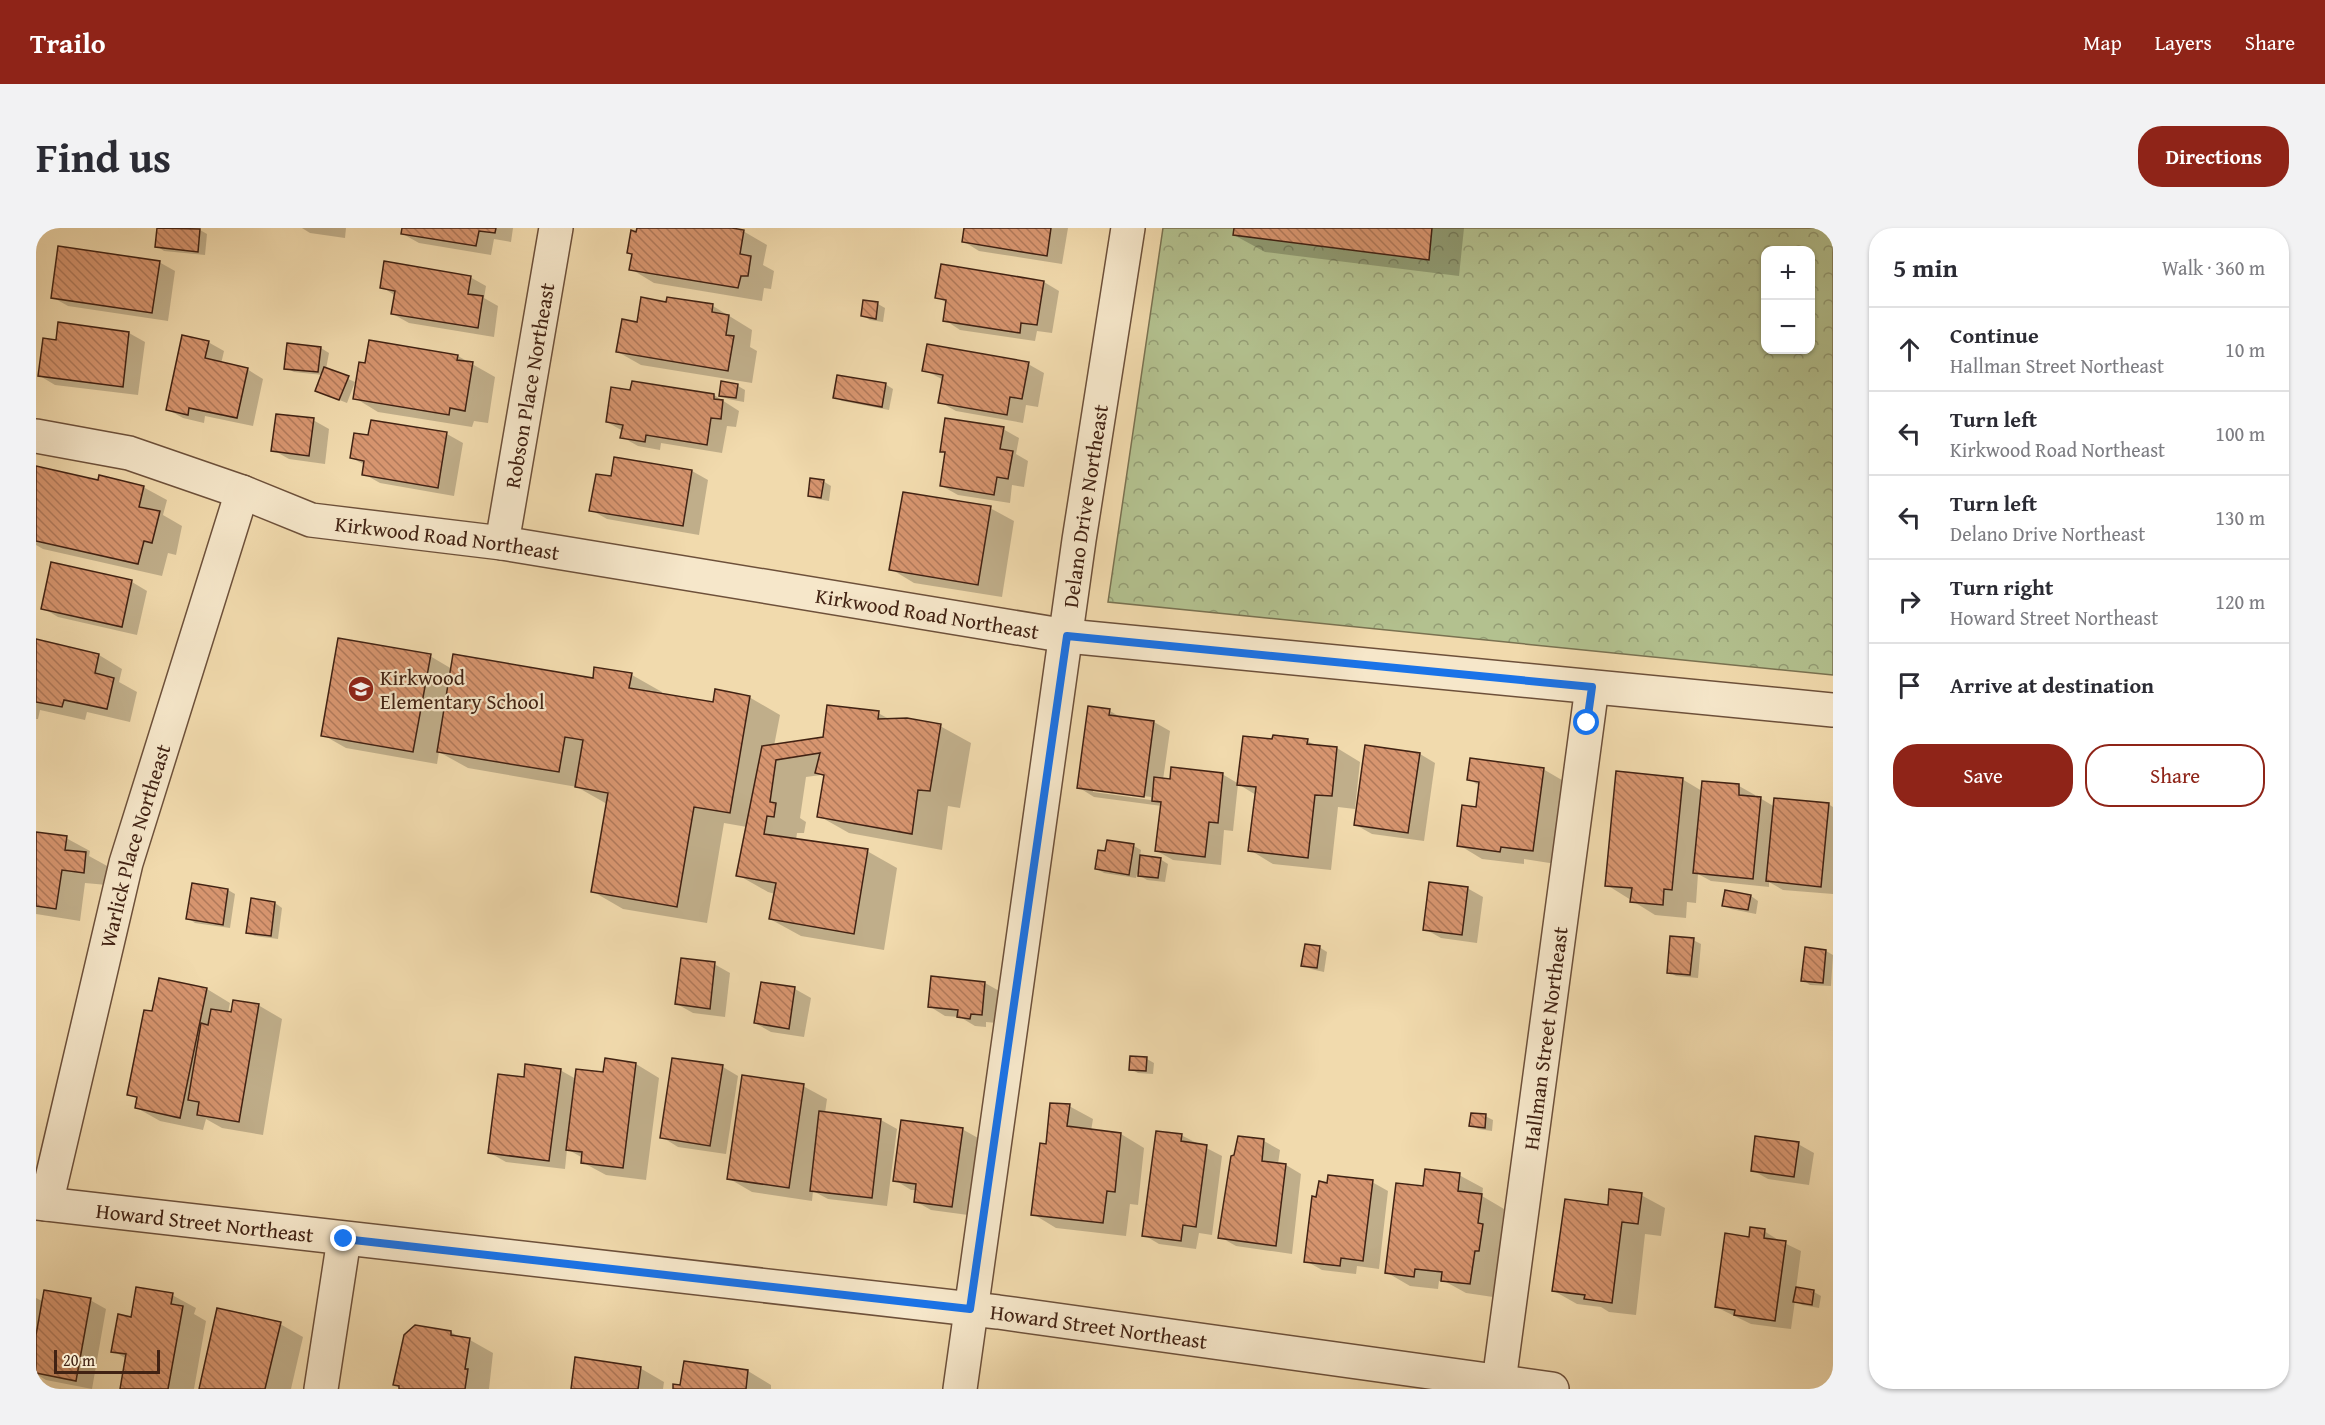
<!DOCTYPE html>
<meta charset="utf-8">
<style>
:root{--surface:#fff;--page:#f2f2f3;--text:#2b2b33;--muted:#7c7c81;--line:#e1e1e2;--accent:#8f2418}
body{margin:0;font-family:"Gentium Book Plus",serif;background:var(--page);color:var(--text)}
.controls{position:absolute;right:18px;top:18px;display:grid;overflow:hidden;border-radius:12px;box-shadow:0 2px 4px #0004}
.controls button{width:54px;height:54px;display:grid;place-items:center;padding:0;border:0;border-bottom:2px solid var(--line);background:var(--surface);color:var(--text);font:30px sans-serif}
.scale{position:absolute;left:18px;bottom:15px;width:106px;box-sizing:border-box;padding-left:6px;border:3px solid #412213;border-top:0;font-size:16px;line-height:21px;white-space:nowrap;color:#412213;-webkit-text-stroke:4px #f6e7ca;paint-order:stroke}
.stop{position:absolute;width:18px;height:18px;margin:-14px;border:4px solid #1a73e8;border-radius:50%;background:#fff}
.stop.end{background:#1a73e8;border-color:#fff;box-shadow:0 2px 6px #0008}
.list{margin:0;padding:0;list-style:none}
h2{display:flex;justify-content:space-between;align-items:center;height:78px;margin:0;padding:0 24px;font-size:26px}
h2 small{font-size:20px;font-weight:400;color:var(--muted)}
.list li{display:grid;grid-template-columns:39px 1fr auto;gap:18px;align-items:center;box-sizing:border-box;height:84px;padding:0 24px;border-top:2px solid var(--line)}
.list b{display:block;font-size:22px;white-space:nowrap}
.list p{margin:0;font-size:20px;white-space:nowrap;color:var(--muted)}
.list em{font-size:20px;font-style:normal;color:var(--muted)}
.actions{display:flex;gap:12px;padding:18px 24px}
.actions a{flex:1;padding:14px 0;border:2px solid var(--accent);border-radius:24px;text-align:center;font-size:21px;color:var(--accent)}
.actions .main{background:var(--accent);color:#fff}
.icon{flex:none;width:33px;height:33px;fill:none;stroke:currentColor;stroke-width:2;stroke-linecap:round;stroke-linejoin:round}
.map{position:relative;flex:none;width:1797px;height:1161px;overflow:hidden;border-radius:24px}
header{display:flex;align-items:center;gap:36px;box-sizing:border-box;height:84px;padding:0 30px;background:var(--accent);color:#fff}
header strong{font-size:28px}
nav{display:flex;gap:33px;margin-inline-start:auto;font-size:21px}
.intro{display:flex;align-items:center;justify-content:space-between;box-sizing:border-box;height:144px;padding:0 36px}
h1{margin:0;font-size:42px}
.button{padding:15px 27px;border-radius:24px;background:var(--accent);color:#fff;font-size:21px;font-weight:700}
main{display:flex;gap:36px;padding:0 36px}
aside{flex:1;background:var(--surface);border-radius:24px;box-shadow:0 2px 4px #0004}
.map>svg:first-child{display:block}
</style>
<header>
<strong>Trailo</strong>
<nav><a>Map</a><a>Layers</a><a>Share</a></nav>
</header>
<div class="intro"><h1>Find us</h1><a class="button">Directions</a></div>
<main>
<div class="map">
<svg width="1797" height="1161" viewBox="0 0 1797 1161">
<defs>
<pattern id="park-crowns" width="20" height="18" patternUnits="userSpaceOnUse" patternTransform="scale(1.5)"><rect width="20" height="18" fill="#b3c18f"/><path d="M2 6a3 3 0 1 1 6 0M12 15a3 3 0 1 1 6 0" fill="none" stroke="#939c74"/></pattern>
<pattern id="building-back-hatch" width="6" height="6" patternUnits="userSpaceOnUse" patternTransform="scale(1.5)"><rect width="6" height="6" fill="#d7956f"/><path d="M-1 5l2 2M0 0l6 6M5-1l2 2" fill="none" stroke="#b0795a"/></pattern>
</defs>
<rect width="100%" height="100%" fill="#f1daad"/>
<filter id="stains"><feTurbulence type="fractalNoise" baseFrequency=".00333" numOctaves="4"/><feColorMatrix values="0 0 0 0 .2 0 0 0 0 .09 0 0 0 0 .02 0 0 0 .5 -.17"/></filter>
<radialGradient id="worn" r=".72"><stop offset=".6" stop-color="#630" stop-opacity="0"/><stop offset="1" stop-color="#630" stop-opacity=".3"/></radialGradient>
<path fill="url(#park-crowns)" stroke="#7a7251" stroke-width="1.5" fill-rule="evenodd" d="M1127,0H1797V447L1072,374ZM1730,22H1774V122H1730Z"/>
<g fill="#0003" fill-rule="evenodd">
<polygon points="123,0 164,2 171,6 169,27 128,23 121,18"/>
<polygon points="266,0 310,0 309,10 274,5"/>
<polygon points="368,0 477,0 475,14 458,11 455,27 383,15 367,6"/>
<polygon points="602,0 687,0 707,3 731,17 727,37 738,43 735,61 728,60 726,73 618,55 595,41"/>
<polygon points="929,0 1032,0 1026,36 943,23 927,13"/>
<polygon points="1199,0 1428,0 1423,48 1229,24 1198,7"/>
<polygon points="123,34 139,43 132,93 32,78 16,69"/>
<polygon points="434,49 450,58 448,70 462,78 458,109 373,95 357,86 360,68 346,59"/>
<polygon points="1008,54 1023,63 1016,105 1001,103 999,113 924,102 909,92 911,75 901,69"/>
<polygon points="828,74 842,76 849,80 847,94 834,92 826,87"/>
<polygon points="632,75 677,78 716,102 714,119 721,123 716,155 605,137 582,124 602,96"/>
<polygon points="23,96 93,105 109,114 102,167 19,157 4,148 21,114"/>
<polygon points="172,114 188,123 185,136 211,141 227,151 217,198 169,188 168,195 147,190 131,181"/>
<polygon points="252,116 285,120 293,125 290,141 319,154 311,175 281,163 287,147 258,144 250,140"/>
<polygon points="422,128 459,149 452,195 438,193 436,199 342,184 319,170"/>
<polygon points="992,136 1008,145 1002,179 990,177 987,195 920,183 904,174 908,152 888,142"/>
<polygon points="686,155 702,158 709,162 708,174 692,171 684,167"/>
<polygon points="849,156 857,161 853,182 806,173 798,169"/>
<polygon points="678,167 703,183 700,199 691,198 686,225 625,215 624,222 602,218 586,209 587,203 571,194"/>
<polygon points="277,192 293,201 289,236 253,231 237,222"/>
<polygon points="336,194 411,206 427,215 418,268 344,255 328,246 329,237 316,230 333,209"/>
<polygon points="967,201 983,210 980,226 992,233 988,259 976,257 974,275 922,267 906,258 911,226 906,223"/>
<polygon points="580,231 656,243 672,252 663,307 571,291 555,282 576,250"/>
<polygon points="0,239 63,254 107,259 131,272 127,287 146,298 140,327 132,325 126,348 7,321 0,317"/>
<polygon points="787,253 795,258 793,273 781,271 773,267"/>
<polygon points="954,280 978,293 966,369 878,355 855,341"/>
<polygon points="96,354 111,363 101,407 22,389 7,380"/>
<polygon points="0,413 63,427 86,441 83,454 101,464 94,494 51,484 49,492 4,482 2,491 0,491"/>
<polygon points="394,428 416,441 558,452 559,440 596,447 626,464 626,467 678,476 713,469 744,487 738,518 789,511 842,485 855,492 904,498 935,515 924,580 912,578 906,622 813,605 783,588 789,549 785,547 770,549 764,590 770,594 768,605 761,605 760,612 831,623 861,640 848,722 765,708 734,691 739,666 732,664 702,647 711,599 688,595 671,695 587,681 556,663 571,576 541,559 432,540 403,524 401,536 310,520 287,507"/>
<path d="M1074,483L1086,490L1118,494L1134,503L1127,552L1135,553L1186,546L1203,556L1238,513H1271L1281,518L1301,520L1324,534L1319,581L1302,579L1295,642L1237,636L1214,622L1220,567L1202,556L1197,603L1188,602L1185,637L1137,632L1121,623L1126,578L1058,569L1042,559ZM1057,561L1115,569V572L1057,564Z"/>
<polygon points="1384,526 1399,535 1388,613 1336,606 1320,597"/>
<polygon points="1507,541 1531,555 1520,636 1488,631 1488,636 1446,631 1423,617 1441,581 1444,558 1432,551"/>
<polygon points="1646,551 1666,563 1703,558 1719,567 1719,570 1724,570 1739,579 1792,576 1797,579 1797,666 1747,662 1733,654 1733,659 1675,653 1662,646 1660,675 1651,674 1650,690 1619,687 1571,657"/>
<polygon points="0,605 30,610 54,623 53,628 73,639 71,657 49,655 44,693 0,686"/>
<polygon points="1072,613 1098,618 1105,622 1104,629 1124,631 1132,636 1129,654 1111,652 1101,646 1100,650 1068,645 1061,641 1070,624"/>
<polygon points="1431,660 1447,669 1441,715 1405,710 1389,701"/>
<polygon points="192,662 199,666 194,700 159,695 152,690"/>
<polygon points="1690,664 1715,668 1722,673 1720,686 1695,681 1687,677"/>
<polygon points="239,675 246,680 242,711 219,708 212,704"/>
<polygon points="1657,712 1665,716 1662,750 1640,748 1633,744"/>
<polygon points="1283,719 1291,724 1288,744 1275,741 1267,737"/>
<polygon points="1770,721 1790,723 1797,727 1795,758 1774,757 1767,752"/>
<polygon points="678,736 694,745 689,789 657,785 641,776"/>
<polygon points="726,755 759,761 775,770 768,809 735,804 719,795"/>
<polygon points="949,755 965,764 961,795 950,794 950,799 939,798 924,789 909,788 893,778"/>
<polygon points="171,761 194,775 192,785 222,777 246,791 227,907 186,900 170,891 167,902 124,893 101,880 102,871 92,866"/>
<polygon points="1111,831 1118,835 1117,846 1102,845 1095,841"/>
<polygon points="600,836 623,850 610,952 570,947 546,934 547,930 531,921 529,941 470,934 454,925 489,851 524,842 540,851 568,846"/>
<polygon points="687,839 702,848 690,926 642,919 626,909"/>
<polygon points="767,858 791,871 789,885 845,892 861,901 851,978 792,971 777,963 776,973 716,964 692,950"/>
<polygon points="1033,878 1057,891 1055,903 1085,906 1108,920 1102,977 1094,976 1090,1008 1020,1000 997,986 1011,917"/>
<polygon points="1449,888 1457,892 1456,903 1442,901 1435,897"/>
<polygon points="926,901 942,910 932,987 895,982 879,973 881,962 875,962 859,952"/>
<polygon points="1145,907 1186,928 1176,1007 1163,1005 1160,1021 1123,1016 1108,1007"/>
<polygon points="1228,913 1244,922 1242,936 1250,937 1265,946 1256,1026 1200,1018 1184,1009"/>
<polygon points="1762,916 1778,925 1773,957 1732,951 1716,942"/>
<polygon points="1423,947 1447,960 1446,968 1468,981 1465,1008 1470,1011 1467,1036 1462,1035 1457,1069 1430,1065 1410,1054 1403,1053 1402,1061 1374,1058 1350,1044 1388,960"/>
<polygon points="1336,954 1352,963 1343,1041 1321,1038 1320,1046 1286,1042 1270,1033 1282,970 1292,956"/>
<polygon points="1605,967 1629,980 1625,1008 1609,1006 1600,1087 1573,1084 1565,1079 1541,1076 1518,1063 1573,978"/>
<polygon points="1728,1003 1744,1013 1765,1023 1760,1061 1778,1064 1785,1068 1783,1080 1766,1077 1759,1073 1755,1101 1715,1096 1680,1079"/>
<polygon points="136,1067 160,1080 158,1086 170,1093 158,1161 85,1161 91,1131 77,1123 96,1091"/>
<polygon points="0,1070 8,1074 54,1072 70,1081 56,1161 10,1152 0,1146"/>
<polygon points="244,1096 267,1109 255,1161 164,1161"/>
<polygon points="415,1104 425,1110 434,1112 457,1125 453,1161 364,1161 359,1156"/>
<polygon points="649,1135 712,1143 735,1157 735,1161 638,1161 645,1159"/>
<polygon points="604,1140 628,1154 627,1161 536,1161"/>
</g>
<g fill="url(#building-back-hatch)" stroke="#412213" stroke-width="1.5">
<polygon points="121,0 164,1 162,24 119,19"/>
<polygon points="366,0 460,0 459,5 443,3 440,18 365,6"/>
<polygon points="601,0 696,0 708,2 704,26 715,28 712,48 705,48 702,60 593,42 596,26 591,25 595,2 600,4"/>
<polygon points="928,0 1015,0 1011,28 926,14"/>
<polygon points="1198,0 1396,0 1393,32 1197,7"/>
<polygon points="22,18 124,33 116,85 15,70"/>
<polygon points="348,33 435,48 432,66 447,68 442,100 355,86 359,63 344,60"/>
<polygon points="905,36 1008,53 1001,97 985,95 984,105 907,93 910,72 899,70"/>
<polygon points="605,69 630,74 631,69 677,76 676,84 693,87 690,107 698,108 692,143 580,124 586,91 601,94"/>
<polygon points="827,72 842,74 840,91 825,88"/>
<polygon points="22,94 93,104 87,159 2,148 7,110 20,112"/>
<polygon points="146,107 173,113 169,130 212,140 201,190 153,180 152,187 130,182"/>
<polygon points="333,112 422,127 421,132 437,134 429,183 414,180 413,187 317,171 323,134 329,135"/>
<polygon points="251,115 285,119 282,144 248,141"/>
<polygon points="891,116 993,134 986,171 974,169 971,187 902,175 907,147 886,143"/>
<polygon points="288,139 313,148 303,172 279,163"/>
<polygon points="801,147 850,155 846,179 797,170"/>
<polygon points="596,153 678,166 678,171 687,172 685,191 675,190 671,217 610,207 609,214 584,210 587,197 570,194 575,159 594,162"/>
<polygon points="685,153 702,156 700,170 683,168"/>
<polygon points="240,186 278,190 273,228 235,223"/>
<polygon points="909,190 968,199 964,221 977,223 972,251 961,249 958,267 904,258 909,224 904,224"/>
<polygon points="335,192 411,204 402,260 326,247 328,233 314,230 318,205 332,207"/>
<polygon points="578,229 656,242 647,298 553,283 560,246 575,248"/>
<polygon points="0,238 62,252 63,247 108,258 103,279 124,283 116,315 108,313 102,336 0,313"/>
<polygon points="774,250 788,252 785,270 772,268"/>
<polygon points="867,264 955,278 942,357 853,342"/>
<polygon points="15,334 96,352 86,399 5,381"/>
<polygon points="302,410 395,426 377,524 285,508"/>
<polygon points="0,411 63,426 59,445 78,450 71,481 28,472 26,479 0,474"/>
<polygon points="417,426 557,450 558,439 596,445 593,460 677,474 679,461 714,468 694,585 658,579 641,679 555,664 572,565 539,559 547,512 529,509 523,544 401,524"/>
<polygon points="791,477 843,483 842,491 871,490 905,496 894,563 882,562 876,606 781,589 788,547 779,545 784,525 740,532 734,574 740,575 738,589 731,588 728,606 832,621 818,706 733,691 740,655 700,648 726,518 787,509"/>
<polygon points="1052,478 1074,481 1073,487 1118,493 1108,569 1041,560"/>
<polygon points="1237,507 1272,511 1271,516 1301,519 1296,568 1279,567 1272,630 1212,623 1220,559 1201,557 1207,508 1236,511"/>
<polygon points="1329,517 1384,525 1372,605 1318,597"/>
<polygon points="1434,530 1508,540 1497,623 1465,619 1464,624 1421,618 1426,577 1440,579 1443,554 1431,552"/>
<polygon points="1135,539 1187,545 1182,595 1173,594 1169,629 1119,623 1125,574 1116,573 1118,549 1134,551"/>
<polygon points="1580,543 1647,550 1636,662 1628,661 1627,677 1594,674 1596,660 1569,658"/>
<polygon points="1666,553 1703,556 1703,567 1725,569 1717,651 1657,645"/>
<polygon points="1738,570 1793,575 1785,659 1730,653"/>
<polygon points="0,604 31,608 29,622 50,624 48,645 26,642 20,681 0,678"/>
<polygon points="1071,612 1098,616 1093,647 1059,641 1062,622 1069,623"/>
<polygon points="1104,627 1125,630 1122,650 1102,648"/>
<polygon points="1393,654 1432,659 1426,707 1387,702"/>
<polygon points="156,655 192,661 187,697 150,691"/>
<polygon points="1689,662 1715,667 1712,682 1686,678"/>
<polygon points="215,670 239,674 235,708 210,705"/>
<polygon points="1634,708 1658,710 1654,747 1631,745"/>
<polygon points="1269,716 1284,718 1281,740 1265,738"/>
<polygon points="1769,719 1790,722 1787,755 1765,753"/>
<polygon points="645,730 679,734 674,781 639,776"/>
<polygon points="895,748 949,754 946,787 935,786 934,791 921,789 922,782 892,779"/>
<polygon points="123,750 171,760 144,890 99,880 101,869 91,867 108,782 116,783"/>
<polygon points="725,754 759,759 753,801 718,795"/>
<polygon points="197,772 223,776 203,894 161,887 163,874 152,872 165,795 172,797 175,781 195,784"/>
<polygon points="1094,828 1111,829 1110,843 1093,842"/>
<polygon points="569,830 600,835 587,940 545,935 546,924 530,922 540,841 567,844"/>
<polygon points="636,830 687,837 674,918 624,910"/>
<polygon points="489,836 525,841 513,933 452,925 462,846 488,849"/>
<polygon points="706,847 768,856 753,960 691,951"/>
<polygon points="1014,875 1034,876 1031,898 1085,905 1079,964 1071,963 1067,995 995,987 1004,915 1010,916"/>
<polygon points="783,883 845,891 836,970 774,963"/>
<polygon points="1435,885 1450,886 1449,900 1433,898"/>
<polygon points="865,892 927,900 916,979 878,974 880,956 857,953"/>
<polygon points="1120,903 1146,906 1145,913 1171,917 1160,999 1147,997 1145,1013 1106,1008"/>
<polygon points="1202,908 1228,911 1226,933 1250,936 1240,1018 1182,1010 1195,928 1198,927"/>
<polygon points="1719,908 1763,914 1758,949 1715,943"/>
<polygon points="1389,941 1424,945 1422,963 1446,966 1442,995 1447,996 1443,1023 1439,1023 1434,1056 1405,1053 1406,1044 1379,1041 1378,1049 1349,1045 1360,955 1387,958"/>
<polygon points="1292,947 1337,952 1327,1033 1305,1030 1304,1038 1268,1034 1276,968 1280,969 1283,953 1291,955"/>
<polygon points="1573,961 1606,965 1602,996 1586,994 1576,1075 1548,1071 1549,1067 1516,1063 1529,971 1572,977"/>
<polygon points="1714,999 1729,1001 1728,1010 1750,1013 1739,1093 1698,1087 1699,1082 1679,1079 1689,1005 1713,1009"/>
<polygon points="100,1059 137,1065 135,1076 147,1078 132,1161 84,1161 90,1126 75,1124 82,1086 95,1089"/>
<polygon points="1760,1059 1778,1062 1776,1077 1757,1074"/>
<polygon points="8,1062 55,1070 40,1153 0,1145 0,1107"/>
<polygon points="181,1080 245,1094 229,1161 163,1161"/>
<polygon points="379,1097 415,1103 415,1107 434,1110 429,1141 432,1141 429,1161 363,1161 363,1158 357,1157 368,1107"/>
<polygon points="539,1129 605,1139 602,1161 535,1161"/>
<polygon points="648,1133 712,1142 710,1161 637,1161 637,1156 644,1157"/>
</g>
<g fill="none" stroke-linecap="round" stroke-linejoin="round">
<defs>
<g id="minor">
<path id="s1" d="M0,208L93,225L206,264L275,292L466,315L1031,408L1797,482"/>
<path id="s2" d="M466,315L520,0"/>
<path id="s3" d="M0,975L962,1084L1516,1161"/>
<path id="s4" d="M10,976L90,635L206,264"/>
<polyline points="285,1161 308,1011"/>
<path id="s5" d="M924,1161L1043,312L1092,0"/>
<path id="s6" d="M1462,1161L1556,459"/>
</g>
</defs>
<use href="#minor" stroke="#6d503a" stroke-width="36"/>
<use href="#minor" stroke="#f6e7ca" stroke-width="33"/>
</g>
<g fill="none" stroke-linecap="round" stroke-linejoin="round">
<polyline stroke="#1a73e8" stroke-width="8" points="308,1011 934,1081 1031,408 1556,459 1551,495"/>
</g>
<defs>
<symbol id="school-disc" viewBox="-11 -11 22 22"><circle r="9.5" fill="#8f2418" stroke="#f6e7ca"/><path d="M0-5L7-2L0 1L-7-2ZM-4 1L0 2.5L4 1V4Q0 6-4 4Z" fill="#fff"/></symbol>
</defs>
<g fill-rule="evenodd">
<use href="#school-disc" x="310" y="446" width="30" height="30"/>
</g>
<g text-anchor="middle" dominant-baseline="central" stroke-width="4.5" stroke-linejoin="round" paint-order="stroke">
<g font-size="21" fill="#412213" stroke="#f6e7ca">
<text stroke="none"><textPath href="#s2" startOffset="160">Robson Place Northeast</textPath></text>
<text stroke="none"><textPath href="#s5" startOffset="892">Delano Drive Northeast</textPath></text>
<text stroke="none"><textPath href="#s1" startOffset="426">Kirkwood Road Northeast</textPath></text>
<text stroke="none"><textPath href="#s1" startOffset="912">Kirkwood Road Northeast</textPath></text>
<text stroke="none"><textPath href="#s4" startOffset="369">Warlick Place Northeast</textPath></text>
<text stroke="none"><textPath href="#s6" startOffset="354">Hallman Street Northeast</textPath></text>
<text stroke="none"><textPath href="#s3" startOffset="170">Howard Street Northeast</textPath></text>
<text stroke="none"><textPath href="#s3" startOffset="1070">Howard Street Northeast</textPath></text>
</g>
<g font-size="21" fill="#412213" stroke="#f6e7ca" text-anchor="start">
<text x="344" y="449">Kirkwood<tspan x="344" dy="24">Elementary School</tspan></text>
</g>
</g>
<rect width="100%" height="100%" filter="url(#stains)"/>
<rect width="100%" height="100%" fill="url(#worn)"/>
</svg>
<div class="controls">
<button>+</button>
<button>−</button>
</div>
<div class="scale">20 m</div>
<div class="stop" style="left:1551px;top:495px"></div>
<div class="stop end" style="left:308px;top:1011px"></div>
</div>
<aside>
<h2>5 min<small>Walk · 360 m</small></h2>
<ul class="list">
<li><svg class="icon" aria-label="ahead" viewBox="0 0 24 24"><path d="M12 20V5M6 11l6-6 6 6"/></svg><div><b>Continue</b><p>Hallman Street Northeast</p></div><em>10 m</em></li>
<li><svg class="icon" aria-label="left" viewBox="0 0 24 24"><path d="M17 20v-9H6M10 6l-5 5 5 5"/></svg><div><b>Turn left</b><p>Kirkwood Road Northeast</p></div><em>100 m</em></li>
<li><svg class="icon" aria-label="left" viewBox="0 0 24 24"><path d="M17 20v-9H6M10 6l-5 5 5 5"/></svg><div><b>Turn left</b><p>Delano Drive Northeast</p></div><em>130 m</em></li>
<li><svg class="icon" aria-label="right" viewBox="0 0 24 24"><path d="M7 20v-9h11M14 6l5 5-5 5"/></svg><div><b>Turn right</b><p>Howard Street Northeast</p></div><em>120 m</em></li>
<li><svg class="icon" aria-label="arrive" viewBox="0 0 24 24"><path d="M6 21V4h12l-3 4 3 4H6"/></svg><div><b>Arrive at destination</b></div></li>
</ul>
<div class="actions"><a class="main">Save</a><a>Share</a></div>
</aside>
</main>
